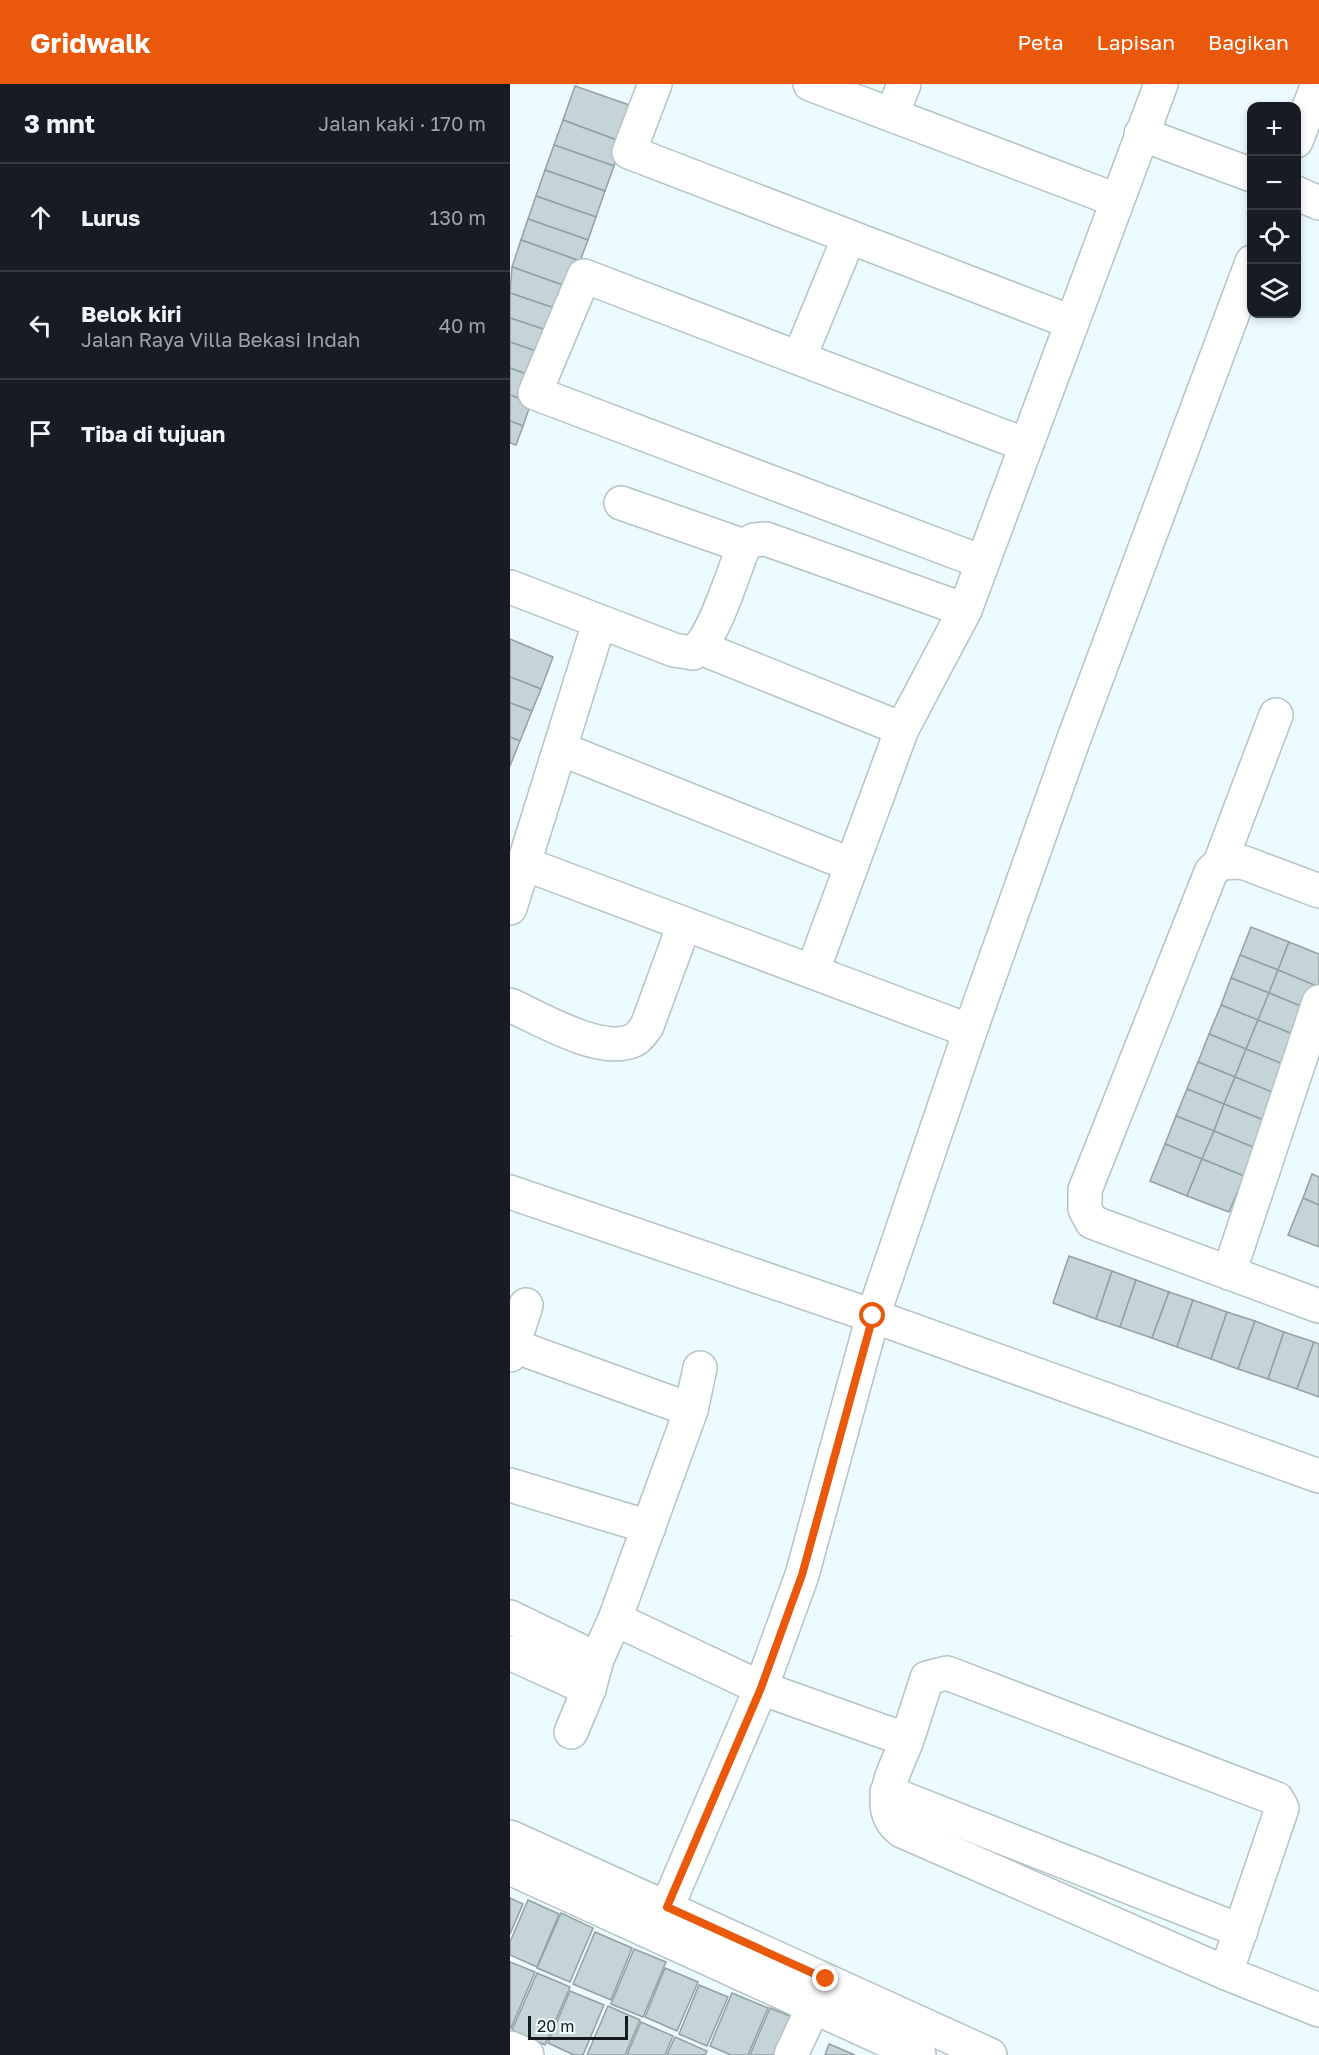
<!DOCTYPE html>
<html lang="id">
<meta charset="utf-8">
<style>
:root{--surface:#171b24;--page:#242831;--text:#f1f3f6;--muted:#9ea1a6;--line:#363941;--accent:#ea580c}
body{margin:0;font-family:"Golos Text",sans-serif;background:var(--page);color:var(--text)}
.controls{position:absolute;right:18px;top:18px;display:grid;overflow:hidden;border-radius:12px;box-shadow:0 3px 9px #0003}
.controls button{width:54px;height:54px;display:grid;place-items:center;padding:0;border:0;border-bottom:2px solid var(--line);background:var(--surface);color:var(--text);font:30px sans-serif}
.scale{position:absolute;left:18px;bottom:15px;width:100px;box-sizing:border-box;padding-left:6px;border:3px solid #161b1c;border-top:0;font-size:16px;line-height:21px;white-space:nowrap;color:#161b1c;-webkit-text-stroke:4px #ecfcfe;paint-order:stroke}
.stop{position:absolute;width:18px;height:18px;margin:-14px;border:4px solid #ea580c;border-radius:50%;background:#fff}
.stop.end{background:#ea580c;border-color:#fff;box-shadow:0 2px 6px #0008}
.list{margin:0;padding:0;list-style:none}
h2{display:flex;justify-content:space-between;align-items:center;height:78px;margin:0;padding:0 24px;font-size:26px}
h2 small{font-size:20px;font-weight:400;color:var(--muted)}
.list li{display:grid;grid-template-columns:39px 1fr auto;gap:18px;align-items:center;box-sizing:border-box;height:108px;padding:0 24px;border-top:2px solid var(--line)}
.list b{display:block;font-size:22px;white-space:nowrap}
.list p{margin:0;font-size:20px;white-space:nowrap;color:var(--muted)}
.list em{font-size:20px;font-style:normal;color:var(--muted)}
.icon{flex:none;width:33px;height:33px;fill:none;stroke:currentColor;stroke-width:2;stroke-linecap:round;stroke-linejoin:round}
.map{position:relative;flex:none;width:809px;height:1971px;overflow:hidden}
header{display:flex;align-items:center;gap:36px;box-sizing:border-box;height:84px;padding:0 30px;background:var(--accent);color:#fff}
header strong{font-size:28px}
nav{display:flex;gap:33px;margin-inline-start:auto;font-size:21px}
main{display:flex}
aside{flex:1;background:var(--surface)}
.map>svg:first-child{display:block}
</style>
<header>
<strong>Gridwalk</strong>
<nav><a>Peta</a><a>Lapisan</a><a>Bagikan</a></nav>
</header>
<main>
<aside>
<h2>3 mnt<small>Jalan kaki · 170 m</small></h2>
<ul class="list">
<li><svg class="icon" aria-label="ahead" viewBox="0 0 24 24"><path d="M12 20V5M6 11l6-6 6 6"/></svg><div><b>Lurus</b></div><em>130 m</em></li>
<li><svg class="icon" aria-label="left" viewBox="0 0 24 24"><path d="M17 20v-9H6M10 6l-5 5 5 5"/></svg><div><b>Belok kiri</b><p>Jalan Raya Villa Bekasi Indah</p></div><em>40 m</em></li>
<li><svg class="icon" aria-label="arrive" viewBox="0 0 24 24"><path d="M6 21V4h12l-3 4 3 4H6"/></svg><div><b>Tiba di tujuan</b></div></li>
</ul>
</aside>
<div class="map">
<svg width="809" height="1971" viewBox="0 0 809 1971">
<rect width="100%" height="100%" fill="#ecfcfe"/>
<g fill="#c5d5d7" stroke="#92a1a3" stroke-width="1.5">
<polygon points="65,2 125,23 112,58 53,36"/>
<polygon points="53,36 112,58 104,82 44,61"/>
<polygon points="44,61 104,82 95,107 35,86"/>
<polygon points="35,86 95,107 86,133 26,112"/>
<polygon points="26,112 86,133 78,156 18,135"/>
<polygon points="18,135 78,156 70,177 11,156"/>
<polygon points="11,156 70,177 61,204 2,183"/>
<polygon points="2,183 61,204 53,227 0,209"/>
<polygon points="0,209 53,227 45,249 0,234"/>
<polygon points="0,234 45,249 37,271 0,258"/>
<polygon points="0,258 37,271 29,295 0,284"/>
<polygon points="0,284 29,295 21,319 0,311"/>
<polygon points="0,311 21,319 13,342 0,337"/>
<polygon points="0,337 13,342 6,361 0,359"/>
<polygon points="0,555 43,573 31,605 0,593"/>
<polygon points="0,593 31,605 22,627 0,619"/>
<polygon points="0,619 22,627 10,657 0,653"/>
<polygon points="0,653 10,657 0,682"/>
<polygon points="741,843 779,858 768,886 730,871"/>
<polygon points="779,858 809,870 809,903 768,886"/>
<polygon points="730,871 768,886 759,909 721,894"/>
<polygon points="768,886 809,903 800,926 759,909"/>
<polygon points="721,894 759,909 748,936 711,921"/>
<polygon points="759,909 800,926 790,953 748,936"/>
<polygon points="711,921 748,936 736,965 699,950"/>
<polygon points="748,936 790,953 778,982 736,965"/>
<polygon points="699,950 736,965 725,993 688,978"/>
<polygon points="736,965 778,982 767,1010 725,993"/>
<polygon points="688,978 725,993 714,1020 677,1005"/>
<polygon points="725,993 767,1010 756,1037 714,1020"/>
<polygon points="677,1005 714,1020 704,1047 666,1032"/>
<polygon points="714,1020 756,1037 745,1064 704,1047"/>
<polygon points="666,1032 704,1047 692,1075 655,1060"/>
<polygon points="704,1047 745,1064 734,1092 692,1075"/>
<polygon points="655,1060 692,1075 677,1112 640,1097"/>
<polygon points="692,1075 734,1092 719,1128 677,1112"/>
<polygon points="802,1090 809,1093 809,1121 793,1114"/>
<polygon points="793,1114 809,1121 809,1163 778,1151"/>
<polygon points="559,1172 602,1187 586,1235 543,1219"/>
<polygon points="602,1187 626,1196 610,1243 586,1235"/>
<polygon points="626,1196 659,1208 642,1254 610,1243"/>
<polygon points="659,1208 683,1216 667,1263 642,1254"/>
<polygon points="683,1216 717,1228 701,1275 667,1263"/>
<polygon points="717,1228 745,1237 728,1285 701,1275"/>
<polygon points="745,1237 774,1248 758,1295 728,1285"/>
<polygon points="774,1248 804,1258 787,1305 758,1295"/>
<polygon points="804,1258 809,1260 809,1313 787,1305"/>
<polygon points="0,1814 13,1820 0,1850"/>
<polygon points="18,1816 49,1830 27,1883 0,1871 0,1858"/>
<polygon points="51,1829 83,1844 60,1898 27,1884"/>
<polygon points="85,1848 122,1864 101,1916 63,1900"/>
<polygon points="124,1865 156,1878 133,1933 101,1920"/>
<polygon points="0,1878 25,1888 1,1944 0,1944"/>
<polygon points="155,1884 188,1898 167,1947 135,1933"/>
<polygon points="27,1889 60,1903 35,1961 2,1946"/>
<polygon points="189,1901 218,1913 197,1962 169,1950"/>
<polygon points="60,1907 94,1921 73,1971 64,1971 38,1959"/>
<polygon points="222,1909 258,1924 238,1971 221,1971 200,1962"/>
<polygon points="98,1922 130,1936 115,1971 77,1971"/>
<polygon points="260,1924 290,1936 275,1971 240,1971"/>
<polygon points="131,1938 163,1952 155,1971 117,1971"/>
<polygon points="165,1953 197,1967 195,1971 157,1971"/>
<polygon points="319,1960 345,1971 315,1971"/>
</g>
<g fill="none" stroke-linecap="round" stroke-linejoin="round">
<defs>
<g id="street">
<polyline points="145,0 119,68 561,238"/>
<polyline points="300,0 606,116"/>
<polyline points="382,31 394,0"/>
<polyline points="631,50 742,91"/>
<polyline points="786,57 808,0"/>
<polyline points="786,109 809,119"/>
<polyline points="290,272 339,153"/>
<polyline points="111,419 234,462"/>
<polyline points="472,478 25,309 74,192 516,361"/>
<path d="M0,503L164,566L183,569C204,555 223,488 234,462L244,456L256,455L455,526"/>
<polyline points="191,564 392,645"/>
<polyline points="51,665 342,781"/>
<polyline points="710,779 766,631"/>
<polyline points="15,780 460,947"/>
<polyline points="809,807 732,778 710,779 701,788 575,1106 575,1125 582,1138 809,1222"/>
<polyline points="0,824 89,539"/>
<polyline points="303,886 392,645 455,526 651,0"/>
<path d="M0,921C31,935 92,972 124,956C129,954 133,947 137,942L174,841"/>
<polyline points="0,1108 363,1232 809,1392"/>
<polyline points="719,1189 809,918"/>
<polyline points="4,1262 181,1326"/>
<polyline points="0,1271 16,1221"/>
<polyline points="0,1401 139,1443"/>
<polyline points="0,1533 87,1575"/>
<path d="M105,1535L251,1604L397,1656L417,1594L437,1589L767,1715L772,1724L716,1889L392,1747C361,1724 386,1685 397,1656"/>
<polyline points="0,1569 79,1605"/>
<polyline points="61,1648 79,1605 87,1575 105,1535 181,1326 190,1284"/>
<polyline points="377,1708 731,1847"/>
<polyline points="0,1784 409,1971"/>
<polyline points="157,1823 251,1604 292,1491 363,1232 460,947 563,657 742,178"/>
<polyline points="716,1889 809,1926"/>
<polyline points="0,1964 17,1971"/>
<polyline points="281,1971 313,1902"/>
</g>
<polyline id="secondary" points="0,1753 480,1971"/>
</defs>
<use href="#street" stroke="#b4c3c5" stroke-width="36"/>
<use href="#secondary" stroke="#b4c3c5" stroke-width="36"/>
<use href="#street" stroke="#fff" stroke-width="33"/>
<use href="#secondary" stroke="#fff" stroke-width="33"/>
</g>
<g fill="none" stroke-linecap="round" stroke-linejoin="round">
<polyline stroke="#ea580c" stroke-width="8" points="316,1895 157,1823 251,1604 292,1491 363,1232"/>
</g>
</svg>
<div class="controls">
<button>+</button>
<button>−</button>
<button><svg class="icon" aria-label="locate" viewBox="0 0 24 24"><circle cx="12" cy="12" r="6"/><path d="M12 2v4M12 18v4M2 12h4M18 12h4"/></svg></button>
<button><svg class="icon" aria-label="layers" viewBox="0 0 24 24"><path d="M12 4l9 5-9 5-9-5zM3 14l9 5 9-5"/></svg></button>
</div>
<div class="scale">20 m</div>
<div class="stop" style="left:363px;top:1232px"></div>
<div class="stop end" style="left:316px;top:1895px"></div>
</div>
</main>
